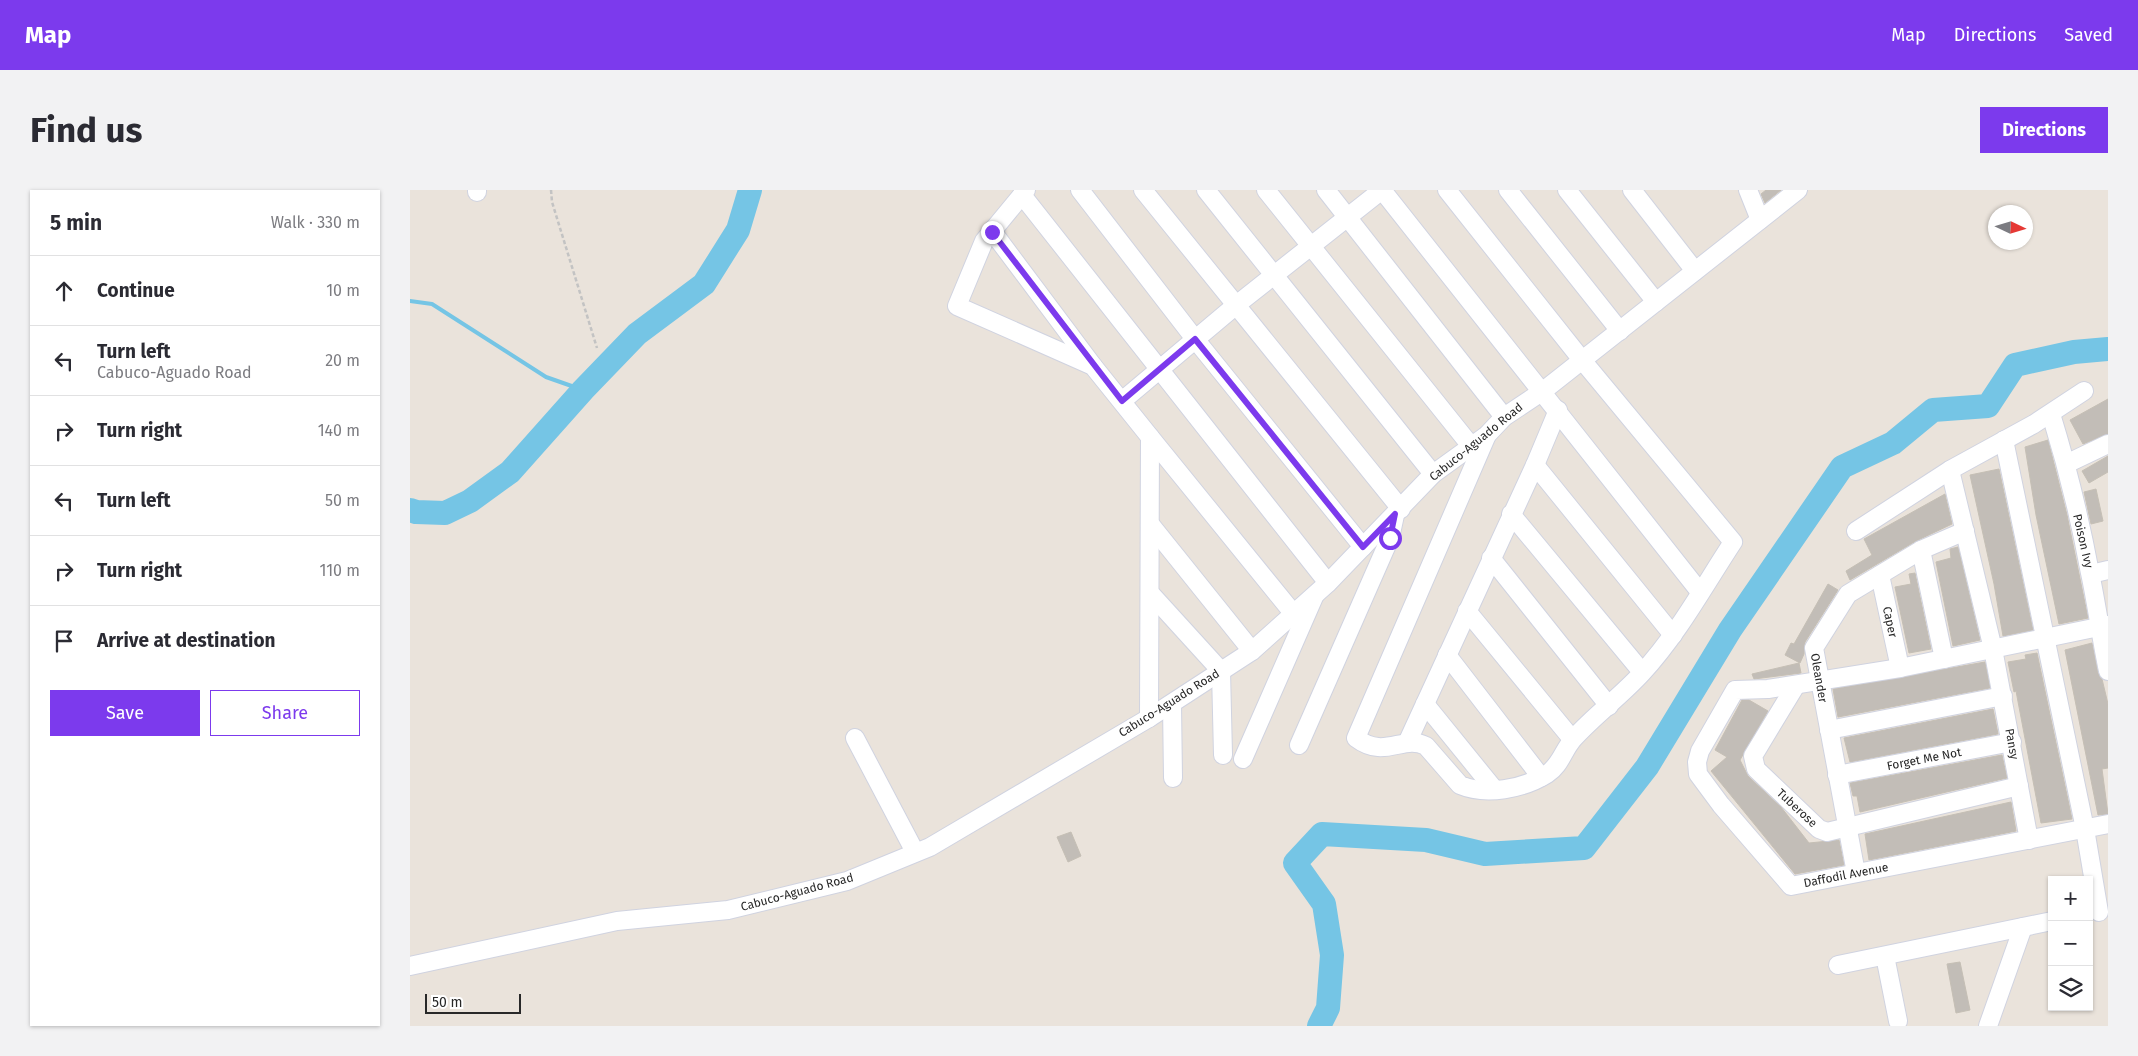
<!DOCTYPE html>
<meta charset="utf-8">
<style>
:root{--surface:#fff;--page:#f2f2f3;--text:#2b2b33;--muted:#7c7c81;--line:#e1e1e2;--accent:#7c3aed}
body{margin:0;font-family:"Fira Sans",sans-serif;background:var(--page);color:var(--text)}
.controls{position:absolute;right:15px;bottom:15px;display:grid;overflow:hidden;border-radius:0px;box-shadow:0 1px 4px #0004}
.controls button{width:45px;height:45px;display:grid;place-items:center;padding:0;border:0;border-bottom:1px solid var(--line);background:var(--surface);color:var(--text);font:25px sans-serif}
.compass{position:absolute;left:1578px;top:15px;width:45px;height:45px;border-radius:50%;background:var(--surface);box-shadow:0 1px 4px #0004;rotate:94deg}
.scale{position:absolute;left:15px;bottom:12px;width:96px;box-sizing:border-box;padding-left:5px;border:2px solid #282828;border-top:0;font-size:14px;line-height:18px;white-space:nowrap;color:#282828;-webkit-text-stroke:4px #fff;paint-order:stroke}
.stop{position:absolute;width:15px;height:15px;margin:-11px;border:4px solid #7c3aed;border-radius:50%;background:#fff}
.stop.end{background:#7c3aed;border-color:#fff;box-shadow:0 1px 5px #0008}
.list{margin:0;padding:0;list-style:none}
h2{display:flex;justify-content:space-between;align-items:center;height:65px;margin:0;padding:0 20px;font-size:21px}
h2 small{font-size:16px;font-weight:400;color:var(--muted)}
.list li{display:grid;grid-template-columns:32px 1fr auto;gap:15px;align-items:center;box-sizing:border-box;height:70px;padding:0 20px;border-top:1px solid var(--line)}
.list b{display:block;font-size:19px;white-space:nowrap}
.list p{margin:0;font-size:16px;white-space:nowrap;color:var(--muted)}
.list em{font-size:16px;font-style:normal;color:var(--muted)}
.actions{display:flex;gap:10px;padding:15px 20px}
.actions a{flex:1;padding:11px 0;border:1px solid var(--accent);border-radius:0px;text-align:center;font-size:18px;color:var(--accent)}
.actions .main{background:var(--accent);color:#fff}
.icon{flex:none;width:28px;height:28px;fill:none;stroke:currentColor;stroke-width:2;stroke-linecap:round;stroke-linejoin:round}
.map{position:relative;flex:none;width:1698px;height:836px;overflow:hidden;border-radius:0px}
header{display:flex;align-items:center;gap:30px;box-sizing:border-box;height:70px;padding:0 25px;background:var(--accent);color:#fff}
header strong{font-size:24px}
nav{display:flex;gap:28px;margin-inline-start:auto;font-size:18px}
.intro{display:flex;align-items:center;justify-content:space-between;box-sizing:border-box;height:120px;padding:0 30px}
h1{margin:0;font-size:35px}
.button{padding:12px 22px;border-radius:0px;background:var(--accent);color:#fff;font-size:18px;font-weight:700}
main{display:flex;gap:30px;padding:0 30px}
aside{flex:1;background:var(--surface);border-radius:0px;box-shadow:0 1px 4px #0004}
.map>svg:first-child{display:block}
</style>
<header>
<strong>Map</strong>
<nav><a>Map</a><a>Directions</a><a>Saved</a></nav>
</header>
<div class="intro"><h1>Find us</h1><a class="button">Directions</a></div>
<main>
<aside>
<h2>5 min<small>Walk · 330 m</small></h2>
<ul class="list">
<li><svg class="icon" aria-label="ahead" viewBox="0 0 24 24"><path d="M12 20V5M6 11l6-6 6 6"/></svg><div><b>Continue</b></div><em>10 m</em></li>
<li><svg class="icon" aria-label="left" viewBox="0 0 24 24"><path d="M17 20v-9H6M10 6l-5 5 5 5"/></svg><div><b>Turn left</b><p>Cabuco-Aguado Road</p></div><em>20 m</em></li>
<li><svg class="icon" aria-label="right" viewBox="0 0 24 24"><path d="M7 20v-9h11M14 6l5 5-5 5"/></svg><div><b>Turn right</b></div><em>140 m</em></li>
<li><svg class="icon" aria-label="left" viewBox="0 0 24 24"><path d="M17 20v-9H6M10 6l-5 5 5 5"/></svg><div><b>Turn left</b></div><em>50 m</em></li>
<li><svg class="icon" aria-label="right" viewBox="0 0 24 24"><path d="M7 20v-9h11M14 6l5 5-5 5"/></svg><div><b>Turn right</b></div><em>110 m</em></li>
<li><svg class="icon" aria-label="arrive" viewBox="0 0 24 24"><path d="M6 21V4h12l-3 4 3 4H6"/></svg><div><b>Arrive at destination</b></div></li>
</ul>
<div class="actions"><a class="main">Save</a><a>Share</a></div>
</aside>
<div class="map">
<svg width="1698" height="836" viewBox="0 0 1698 836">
<rect width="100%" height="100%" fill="#eae3db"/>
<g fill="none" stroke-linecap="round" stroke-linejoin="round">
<polyline stroke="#75c5e5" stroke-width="4" points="0,111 22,114 136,187 173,200"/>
<g stroke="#75c5e5" stroke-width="24">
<polyline points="0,320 6,322 35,323 60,311 100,282 173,200 227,144 294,94 328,40 340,0"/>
<polyline points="909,836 918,818 922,765 914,714 885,673 912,644 1016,650 1075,664 1174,658 1237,577 1320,440 1432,277 1483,253 1523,220 1578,216 1605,175 1664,162 1698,159"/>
</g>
</g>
<g fill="#c2bdb7" stroke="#c5bfb5">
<polygon points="1356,0 1371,0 1355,13 1351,4"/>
<polygon points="1698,209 1698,244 1673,254 1660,230"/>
<polygon points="1638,250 1657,325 1678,428 1649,434 1626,325 1615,257"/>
<polygon points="1698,266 1698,282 1679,293 1672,281"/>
<polygon points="1589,279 1623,440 1593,446 1584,394 1560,285"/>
<polygon points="1686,299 1693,331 1681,334 1674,302"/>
<polygon points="1535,304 1542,334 1506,351 1440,390 1436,381 1462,365 1454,349"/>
<polygon points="1548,357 1570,450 1543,456 1526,372 1541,368 1540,359"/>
<polygon points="1505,383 1521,459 1499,463 1485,397 1501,394 1499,384"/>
<polygon points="1418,394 1428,400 1395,452 1394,464 1390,473 1375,465 1381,453 1384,454"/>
<polygon points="1682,453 1688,483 1692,489 1698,514 1698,578 1692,579 1698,624 1688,625 1655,460"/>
<polygon points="1627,463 1662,629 1631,633 1606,501 1604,502 1598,472 1616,469 1615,465"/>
<polygon points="1575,472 1580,498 1428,527 1423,499"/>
<polygon points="1389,473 1391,483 1344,489 1342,484"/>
<polygon points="1332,510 1339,510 1358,521 1330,570 1338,586 1371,617 1399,653 1429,650 1434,675 1385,684 1301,581 1317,567 1305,560"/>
<polygon points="1583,519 1588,544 1440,572 1434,548"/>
<polygon points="1592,565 1597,588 1450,622 1447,606 1443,606 1440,593"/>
<polygon points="1601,612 1606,641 1459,670 1455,644"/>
<polygon points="661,642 671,666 658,672 647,647"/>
<polygon points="1550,772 1560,820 1546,823 1537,774"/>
</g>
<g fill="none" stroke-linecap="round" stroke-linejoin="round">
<defs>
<g id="minor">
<polyline points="616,0 574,51 547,116 683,176 740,247 739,528"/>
<polyline points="670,0 785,149 953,357"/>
<polyline points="733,0 991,319"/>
<polyline points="796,0 1023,284"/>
<polyline points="856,0 1061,256"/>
<polyline points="916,0 1094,227"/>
<polyline points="972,0 1290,402"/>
<path d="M1037,0L1172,170L1323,352C1294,396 1268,444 1232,483C1211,506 1185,525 1164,548C1153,560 1151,575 1137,584C1113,599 1076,606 1050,595L1016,556C993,544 975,570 946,548L1077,245"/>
<polyline points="1098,0 1210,141"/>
<polyline points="1157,0 1246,112"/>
<polyline points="1222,0 1285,81"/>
<polyline points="1338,0 1350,30"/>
<polyline points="67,2 67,0"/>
<polyline points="612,5 918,393"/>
<polyline points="582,41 683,176"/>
<polyline points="712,211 825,116 972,0"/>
<path d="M1641,224C1657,276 1670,329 1680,383C1687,416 1691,448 1698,481"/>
<polyline points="740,247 883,423"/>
<polyline points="1594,250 1675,639 1689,722"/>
<polyline points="1656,274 1698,254"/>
<polyline points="1125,275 1263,445"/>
<polyline points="1540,280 1583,459 1619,650"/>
<polyline points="1101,324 1232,482"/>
<polyline points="740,334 842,461"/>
<polyline points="1446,341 1540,280 1624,234 1674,201"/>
<polyline points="1511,360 1534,469"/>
<polyline points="1081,368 1199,516"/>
<polyline points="1681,384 1698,380"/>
<polyline points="1470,385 1490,478"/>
<polyline points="740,403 811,481 813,565"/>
<polyline points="1057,421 1162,549"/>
<polyline points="1698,435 1490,478 1358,499 1325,500 1290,561 1287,572 1288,584 1311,615 1381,696 1698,634"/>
<polyline points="1037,465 1131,587"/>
<polyline points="1386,495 1343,566 1346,579 1409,639 1417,642 1609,596"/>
<polyline points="762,514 763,588"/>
<polyline points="1015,514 1084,599"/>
<polyline points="1419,540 1593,506"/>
<polyline points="445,548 505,662"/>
<polyline points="997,553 1125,275 1148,220"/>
<polyline points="889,555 980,348 985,325"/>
<polyline points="833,569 904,407"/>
<polyline points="1427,585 1602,552"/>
<polyline points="1446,683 1404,458 1438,404 1511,360 1555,341"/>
<polyline points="1475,766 1488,831"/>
<polyline points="1428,775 1642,731"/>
<polyline points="0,776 207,731 318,720 437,691 520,657 739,528 842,461 918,393 1023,284 1077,245 1094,227 1133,201 1388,0"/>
<polyline points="1578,836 1613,737"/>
</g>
</defs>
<use href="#minor" stroke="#d0d3e0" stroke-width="20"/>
<polyline stroke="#c3c3c3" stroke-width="2.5" stroke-dasharray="4 2.5" stroke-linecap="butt" points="141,0 142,12 187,158"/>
<use href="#minor" stroke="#fff" stroke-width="18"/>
</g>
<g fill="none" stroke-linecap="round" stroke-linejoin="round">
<polyline stroke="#7c3aed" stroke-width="6" points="582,42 712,211 785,149 953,357 985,324 980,348"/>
</g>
<g text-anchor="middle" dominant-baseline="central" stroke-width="4.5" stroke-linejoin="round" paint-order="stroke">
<g font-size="12" fill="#282828" stroke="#fff">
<text transform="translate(1066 252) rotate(-39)">Cabuco-Aguado Road</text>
<text transform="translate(1673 351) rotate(77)">Poison Ivy</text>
<text transform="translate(1480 432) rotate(78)">Caper</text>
<text transform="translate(1409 488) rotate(80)">Oleander</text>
<text transform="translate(759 513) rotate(-32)">Cabuco-Aguado Road</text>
<text transform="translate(1602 554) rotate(80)">Pansy</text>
<text transform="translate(1514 569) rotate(-11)">Forget Me Not</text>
<text transform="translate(1387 618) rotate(43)">Tuberose</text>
<text transform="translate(1436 685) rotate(-11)">Daffodil Avenue</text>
<text transform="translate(387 702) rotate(-15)">Cabuco-Aguado Road</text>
</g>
</g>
</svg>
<div class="controls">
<button>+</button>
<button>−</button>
<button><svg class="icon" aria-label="layers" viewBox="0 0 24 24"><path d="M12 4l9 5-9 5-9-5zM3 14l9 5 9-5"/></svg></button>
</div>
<svg class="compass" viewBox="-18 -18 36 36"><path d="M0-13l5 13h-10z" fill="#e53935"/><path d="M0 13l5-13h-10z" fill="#7c7c81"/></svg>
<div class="scale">50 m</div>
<div class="stop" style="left:980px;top:348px"></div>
<div class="stop end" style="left:582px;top:42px"></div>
</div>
</main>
